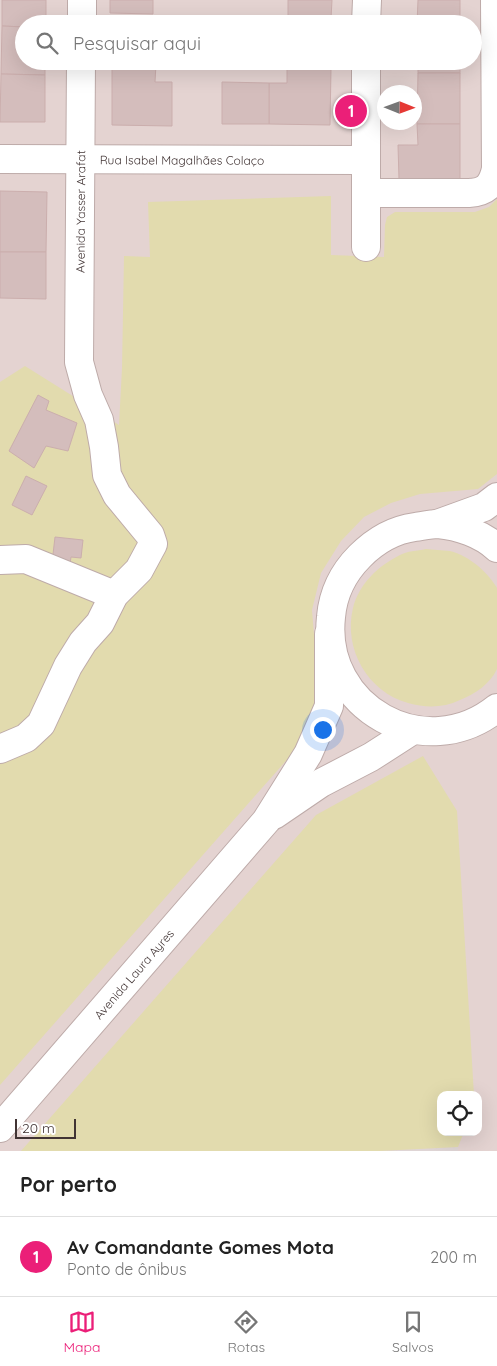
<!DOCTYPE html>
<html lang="pt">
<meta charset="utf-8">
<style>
:root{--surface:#fff;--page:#f6f6f6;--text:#222;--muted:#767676;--line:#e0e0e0;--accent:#eb1f78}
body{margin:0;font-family:Quicksand,sans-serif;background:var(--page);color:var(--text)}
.controls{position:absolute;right:15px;bottom:15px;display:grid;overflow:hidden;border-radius:10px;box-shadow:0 5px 20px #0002}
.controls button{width:45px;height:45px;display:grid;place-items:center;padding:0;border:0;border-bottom:1px solid var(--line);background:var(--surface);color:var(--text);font:25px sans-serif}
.compass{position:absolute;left:377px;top:85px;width:45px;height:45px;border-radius:50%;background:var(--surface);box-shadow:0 5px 20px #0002;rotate:91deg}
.scale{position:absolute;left:15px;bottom:12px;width:61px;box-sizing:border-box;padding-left:5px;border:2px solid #413434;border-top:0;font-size:14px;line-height:18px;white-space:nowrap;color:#413434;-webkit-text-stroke:4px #fff;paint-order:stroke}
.you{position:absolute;left:322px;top:729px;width:18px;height:18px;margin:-12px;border:4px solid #fff;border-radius:50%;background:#1a73e8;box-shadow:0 0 0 8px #1a73e833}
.badge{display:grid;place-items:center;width:32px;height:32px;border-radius:50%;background:var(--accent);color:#fff;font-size:16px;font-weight:700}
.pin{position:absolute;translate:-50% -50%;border:2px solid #fff;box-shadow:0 1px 5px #0006}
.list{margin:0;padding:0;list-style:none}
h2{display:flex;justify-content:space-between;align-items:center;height:65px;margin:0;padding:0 20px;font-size:21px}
h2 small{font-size:16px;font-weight:400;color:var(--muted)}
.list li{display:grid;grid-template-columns:32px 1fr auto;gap:15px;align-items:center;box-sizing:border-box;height:80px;padding:0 20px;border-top:1px solid var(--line)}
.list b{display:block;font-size:19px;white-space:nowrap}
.list p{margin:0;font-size:16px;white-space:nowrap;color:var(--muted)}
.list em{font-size:16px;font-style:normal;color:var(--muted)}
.icon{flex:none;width:28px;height:28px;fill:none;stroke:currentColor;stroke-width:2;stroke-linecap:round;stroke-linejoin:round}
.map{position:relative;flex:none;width:497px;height:1151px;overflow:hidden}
.search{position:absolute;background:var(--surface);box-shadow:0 5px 20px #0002;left:15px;right:15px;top:15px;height:55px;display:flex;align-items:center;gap:12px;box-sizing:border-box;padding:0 18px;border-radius:28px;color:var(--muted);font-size:19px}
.sheet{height:145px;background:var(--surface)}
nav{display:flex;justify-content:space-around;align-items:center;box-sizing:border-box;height:70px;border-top:1px solid var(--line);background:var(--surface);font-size:14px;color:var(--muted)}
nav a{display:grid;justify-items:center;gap:2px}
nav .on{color:var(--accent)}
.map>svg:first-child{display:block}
</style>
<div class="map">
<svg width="497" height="1151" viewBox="0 0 497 1151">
<rect width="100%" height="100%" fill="#f0e4e3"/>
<path fill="#e4d3d1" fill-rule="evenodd" d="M0,0H497V1151H0ZM24,24H473V61H24ZM384,92H414V122H384ZM441,1095H478V1132H441Z"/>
<polygon fill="#dfd5d5" points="458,1147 458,1151 379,1151"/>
<g fill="#e2dbae">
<polygon points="331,196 331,255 384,257 385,225 387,217 395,212 475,212 489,207 497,199 497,474 478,489 420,494 391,503 364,517 341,541 321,573 312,610 317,672 314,709 292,754 0,1085 0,382 25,366 119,425 122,368 124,256 150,257 148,202"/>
<path d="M426,549C433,550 442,550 450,551C469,556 487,571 497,588V669C490,684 475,694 460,700C443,708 426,708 408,703C368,692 343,649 353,608C359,584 378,566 400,555C407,551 417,551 426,549Z"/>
<polygon points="423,756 457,811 474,1095 441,1095 441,1132 464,1132 458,1147 379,1151 21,1151 316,815"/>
</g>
<g fill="#d4bdbc" stroke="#cbaead">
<polygon points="2,0 46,0 46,24 24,24 24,27 2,26"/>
<polygon points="110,0 153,0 153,14 110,13"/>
<polygon points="288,0 332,0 331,19 288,18"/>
<polygon points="418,0 460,0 460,24 417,24"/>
<polygon points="288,18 331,19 331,24 287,24"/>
<polygon points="2,26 24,27 24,61 45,61 45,75 1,74"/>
<polygon points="287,61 331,61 331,68 287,67"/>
<rect x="418" y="61" width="42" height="12"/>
<polygon points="112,64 156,64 155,82 172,82 172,126 112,125"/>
<polygon points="287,67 331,68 330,125 269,124 269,83 287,83"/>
<polygon points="418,73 460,73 460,124 417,124"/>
<polygon points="1,74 45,75 45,122 0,122"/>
<polygon points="222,82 269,83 269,124 222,124"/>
<polygon points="417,124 460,124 460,179 399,179 398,145 418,145"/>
<polygon points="0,191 47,192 46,252 0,252"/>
<polygon points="0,252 46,252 46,299 0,298"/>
<polygon points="38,395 49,401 46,410 77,423 68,451 46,446 34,468 9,451"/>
<polygon points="26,476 47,486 32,515 12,505"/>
<polygon points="55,537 83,540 81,558 71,557 70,564 52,563"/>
</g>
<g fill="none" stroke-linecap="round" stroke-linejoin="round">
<defs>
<g id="minor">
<polyline points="82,24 82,0"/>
<polyline points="366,24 367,0"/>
<path id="s1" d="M0,159L365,160"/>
<path d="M366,193H469C486,192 492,186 496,169L495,0"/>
<polyline points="366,247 366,61"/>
<polyline points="437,524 484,507 497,497"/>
<path d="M497,548C482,534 459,526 438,524C431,524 422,526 415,527C393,530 375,541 360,556C343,573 333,593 331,617C321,708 425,766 497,708"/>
<polyline points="0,560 26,559 114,595"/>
<path id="s2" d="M0,749L26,738L41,724L68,666L83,642L100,623L114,595L139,570L153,544L150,535L117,495L107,475L104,447L99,420L88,395L79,362L81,61"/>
<polyline points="274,815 321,783 371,757 413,730"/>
<path id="s3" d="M0,1128L266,821L308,754L329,706V634"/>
</g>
</defs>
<use href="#minor" stroke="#beaba9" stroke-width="30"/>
<use href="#minor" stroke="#fff" stroke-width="28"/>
</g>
<g text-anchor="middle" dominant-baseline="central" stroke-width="4.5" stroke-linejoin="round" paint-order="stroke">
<g font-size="12" fill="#413434" stroke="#fff">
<text stroke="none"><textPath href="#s1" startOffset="182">Rua Isabel Magalhães Colaço</textPath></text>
<text stroke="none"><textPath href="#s2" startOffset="614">Avenida Yasser Arafat</textPath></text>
<text stroke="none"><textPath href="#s3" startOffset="204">Avenida Laura Ayres</textPath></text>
</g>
</g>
</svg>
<div class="controls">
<button><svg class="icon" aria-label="locate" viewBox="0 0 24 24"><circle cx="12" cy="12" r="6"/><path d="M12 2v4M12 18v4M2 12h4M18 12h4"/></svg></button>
</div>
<svg class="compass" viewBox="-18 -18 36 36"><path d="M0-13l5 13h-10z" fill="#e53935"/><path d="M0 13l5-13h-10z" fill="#767676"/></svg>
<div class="scale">20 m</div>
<div class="you"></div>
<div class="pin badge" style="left:351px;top:111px">1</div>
<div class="search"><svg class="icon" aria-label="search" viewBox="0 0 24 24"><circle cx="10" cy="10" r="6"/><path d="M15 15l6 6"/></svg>Pesquisar aqui</div>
</div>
<section class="sheet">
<h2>Por perto<small></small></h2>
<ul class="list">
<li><span class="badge">1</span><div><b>Av Comandante Gomes Mota</b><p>Ponto de ônibus</p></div><em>200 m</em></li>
</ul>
</section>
<nav>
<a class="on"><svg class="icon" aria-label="map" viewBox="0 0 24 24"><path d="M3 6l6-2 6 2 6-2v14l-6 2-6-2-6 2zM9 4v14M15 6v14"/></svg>Mapa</a>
<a><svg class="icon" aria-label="directions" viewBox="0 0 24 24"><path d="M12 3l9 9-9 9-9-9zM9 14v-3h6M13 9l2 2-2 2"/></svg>Rotas</a>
<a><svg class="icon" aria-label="saved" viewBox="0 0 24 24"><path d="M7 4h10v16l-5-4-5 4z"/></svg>Salvos</a>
</nav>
